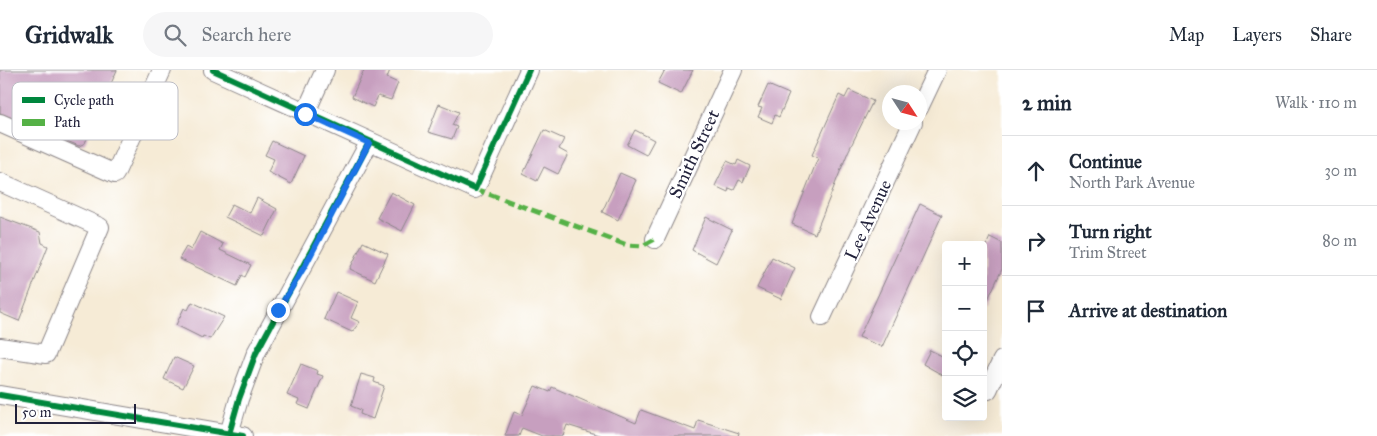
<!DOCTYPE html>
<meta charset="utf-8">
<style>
:root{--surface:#fff;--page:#f6f6f7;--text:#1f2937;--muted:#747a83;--line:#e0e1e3}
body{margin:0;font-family:"IM FELL Great Primer",serif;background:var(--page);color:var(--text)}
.controls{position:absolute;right:15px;bottom:15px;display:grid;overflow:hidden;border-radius:5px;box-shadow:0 5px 20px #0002}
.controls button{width:45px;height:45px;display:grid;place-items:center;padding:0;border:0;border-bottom:1px solid var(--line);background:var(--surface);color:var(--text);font:25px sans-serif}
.compass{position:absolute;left:882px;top:15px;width:45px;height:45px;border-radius:50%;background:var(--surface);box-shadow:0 5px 20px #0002;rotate:126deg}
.scale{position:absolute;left:15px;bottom:12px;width:121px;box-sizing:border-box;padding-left:5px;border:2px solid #22223b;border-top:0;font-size:14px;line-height:18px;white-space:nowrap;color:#22223b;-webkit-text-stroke:4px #fff;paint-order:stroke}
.stop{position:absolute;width:15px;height:15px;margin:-11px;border:4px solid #1a73e8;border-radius:50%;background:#fff}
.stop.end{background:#1a73e8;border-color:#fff;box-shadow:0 1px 5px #0008}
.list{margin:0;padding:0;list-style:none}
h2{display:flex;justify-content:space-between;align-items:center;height:65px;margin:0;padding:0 20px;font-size:21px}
h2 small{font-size:16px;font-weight:400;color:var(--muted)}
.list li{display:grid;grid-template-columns:32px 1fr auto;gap:15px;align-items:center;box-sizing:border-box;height:70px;padding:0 20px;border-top:1px solid var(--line)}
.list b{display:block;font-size:19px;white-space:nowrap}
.list p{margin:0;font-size:16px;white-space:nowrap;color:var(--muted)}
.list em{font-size:16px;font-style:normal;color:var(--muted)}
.icon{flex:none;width:28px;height:28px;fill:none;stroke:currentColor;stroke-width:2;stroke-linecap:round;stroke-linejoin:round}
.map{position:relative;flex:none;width:1002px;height:366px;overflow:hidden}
header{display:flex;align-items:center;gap:30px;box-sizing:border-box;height:70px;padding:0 25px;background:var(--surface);border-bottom:1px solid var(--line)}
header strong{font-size:24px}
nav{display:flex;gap:28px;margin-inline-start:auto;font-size:18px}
.search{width:350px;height:45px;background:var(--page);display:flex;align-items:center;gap:12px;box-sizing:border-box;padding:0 18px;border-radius:28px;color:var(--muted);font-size:19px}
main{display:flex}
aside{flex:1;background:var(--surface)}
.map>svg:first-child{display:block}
</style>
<header>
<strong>Gridwalk</strong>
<div class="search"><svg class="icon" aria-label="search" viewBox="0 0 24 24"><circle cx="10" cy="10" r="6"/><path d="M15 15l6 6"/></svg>Search here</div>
<nav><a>Map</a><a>Layers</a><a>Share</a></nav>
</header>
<main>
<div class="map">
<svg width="1002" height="366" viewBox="0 0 1002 366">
<rect width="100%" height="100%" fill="#fff"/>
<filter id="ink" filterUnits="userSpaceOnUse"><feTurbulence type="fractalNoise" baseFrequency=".02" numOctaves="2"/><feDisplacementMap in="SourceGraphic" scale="10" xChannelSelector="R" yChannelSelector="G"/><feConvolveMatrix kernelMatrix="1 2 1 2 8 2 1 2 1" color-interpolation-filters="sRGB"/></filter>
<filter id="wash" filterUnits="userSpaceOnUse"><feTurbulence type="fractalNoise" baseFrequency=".0096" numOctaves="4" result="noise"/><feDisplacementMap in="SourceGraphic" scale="20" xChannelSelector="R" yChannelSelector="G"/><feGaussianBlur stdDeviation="1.12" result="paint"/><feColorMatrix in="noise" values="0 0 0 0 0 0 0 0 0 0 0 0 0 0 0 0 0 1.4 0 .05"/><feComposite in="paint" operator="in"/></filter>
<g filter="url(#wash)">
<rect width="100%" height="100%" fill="#f6ebd6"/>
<g id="blocks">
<g fill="#c79fbf">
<polygon points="0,0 117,0 85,73 79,76 0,43"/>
<polygon points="364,0 390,0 387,8 398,13 391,30 378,26 373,37 352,27"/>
<polygon points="665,0 693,0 681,24 658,13"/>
<polygon points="768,15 789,24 779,47 775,45 772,53 758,47 762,38 758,37"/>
<polygon points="849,20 873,31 848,82 815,164 792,154 818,88 812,85 839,25 845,28"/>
<polygon points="439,34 459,42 452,55 457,57 452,69 428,62"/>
<polygon points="544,60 564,69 559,79 568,84 558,104 544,97 537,111 523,104"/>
<polygon points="635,60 654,70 646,85 627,75"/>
<polygon points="272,71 304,86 291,114 268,102 274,89 265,85"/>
<polygon points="738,90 750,96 743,112 739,110 734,120 729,118 728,122 715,116 727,91 736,95"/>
<polygon points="620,103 636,110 618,150 602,142"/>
<polygon points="391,122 415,135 402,161 377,148"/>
<polygon points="257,128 277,139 264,166 225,147 232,134 250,143"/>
<polygon points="920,134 942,145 882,277 859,267"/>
<polygon points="0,147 40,162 42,173 48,176 19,251 0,243"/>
<polygon points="706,147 732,160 716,193 692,180"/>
<polygon points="200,162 223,174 220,180 251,195 245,207 242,205 237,216 179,189 186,177 191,180"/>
<polygon points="990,167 1002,173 1002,199 983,240 983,175 986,176"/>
<polygon points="363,172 388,184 375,211 350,199"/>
<polygon points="772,187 795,198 781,229 757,218"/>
<polygon points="336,222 358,232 351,248 360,252 352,262 324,249"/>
<polygon points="192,232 224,247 210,269 203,266 202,268 176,255 184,238 188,240"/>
<polygon points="930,280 946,288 946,307 923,294"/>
<polygon points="174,287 194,296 183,318 164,309"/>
<polygon points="301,294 318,301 317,304 323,306 309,339 297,334 299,330 287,325"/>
<polygon points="361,304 375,308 374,312 384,316 373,349 360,344 361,340 351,336"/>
<polygon points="535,316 550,322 552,317 636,353 641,340 695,360 698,350 739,363 738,366 602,366 567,355 563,366 542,366 522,358 519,366 505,366 514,342 522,345"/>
</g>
</g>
</g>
<g filter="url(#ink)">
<use href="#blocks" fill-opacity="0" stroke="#8c8688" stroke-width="1"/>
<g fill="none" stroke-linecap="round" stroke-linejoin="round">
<defs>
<g id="minor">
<polyline points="213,0 475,119 529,0"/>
<polyline points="919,38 937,0"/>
<polyline points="305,44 325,0"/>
<polyline points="0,53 115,104 162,0"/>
<polyline points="0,112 100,157 46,284 0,277"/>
<polyline points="655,169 733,0"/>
<polyline points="822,247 913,52"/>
<polyline points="988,320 1002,290"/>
<polyline points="0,325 243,366"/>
<polyline points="229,364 239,329 256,283 369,73"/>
</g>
</defs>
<use href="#minor" stroke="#8c8688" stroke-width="20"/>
<use href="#minor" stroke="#fff" stroke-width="18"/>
<polyline stroke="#55b146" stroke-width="5" stroke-dasharray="10 5" stroke-linecap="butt" points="475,119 627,175 642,176 655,169"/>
<defs>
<g id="cycleway">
<polyline points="213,0 475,119 529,0"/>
<polyline points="0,325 243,366"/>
<polyline points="229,364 239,329 256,283 369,73"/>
</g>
</defs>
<use href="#cycleway" stroke="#fff" stroke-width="9"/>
<use href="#cycleway" stroke="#00873e" stroke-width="6"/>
</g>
</g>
<g fill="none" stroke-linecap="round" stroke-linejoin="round" filter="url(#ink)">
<polyline stroke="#1a73e8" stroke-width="6" points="278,240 306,194 369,73 305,44"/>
</g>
<g text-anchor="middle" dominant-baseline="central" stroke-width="4.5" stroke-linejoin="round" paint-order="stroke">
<g font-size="18" fill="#22223b" stroke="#fff">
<text transform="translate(694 84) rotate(-65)">Smith Street</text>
<text transform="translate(868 150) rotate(-65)">Lee Avenue</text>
</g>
</g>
<rect x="12" y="12" width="166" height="58" rx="8" fill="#fff" stroke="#bdbdc4" stroke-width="1"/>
<rect x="22" y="27" width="23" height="6" fill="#00873e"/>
<rect x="22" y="49" width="23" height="7" fill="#55b146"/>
<g font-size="14" fill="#22223b">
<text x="54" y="35">Cycle path</text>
<text x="54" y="57">Path</text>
</g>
</svg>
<div class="controls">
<button>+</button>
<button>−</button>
<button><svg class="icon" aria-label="locate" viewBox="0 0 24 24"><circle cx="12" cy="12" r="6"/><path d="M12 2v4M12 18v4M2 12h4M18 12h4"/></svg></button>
<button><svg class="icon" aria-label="layers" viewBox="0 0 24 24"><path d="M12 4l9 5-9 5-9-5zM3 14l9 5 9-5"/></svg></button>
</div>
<svg class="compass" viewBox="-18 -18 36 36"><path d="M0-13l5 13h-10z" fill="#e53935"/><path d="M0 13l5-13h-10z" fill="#747a83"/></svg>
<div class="scale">50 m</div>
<div class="stop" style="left:305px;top:44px"></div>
<div class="stop end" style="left:278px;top:240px"></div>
</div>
<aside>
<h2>2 min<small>Walk · 110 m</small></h2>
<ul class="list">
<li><svg class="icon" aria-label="ahead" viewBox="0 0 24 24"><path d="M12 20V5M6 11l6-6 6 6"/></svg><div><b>Continue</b><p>North Park Avenue</p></div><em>30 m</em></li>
<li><svg class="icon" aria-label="right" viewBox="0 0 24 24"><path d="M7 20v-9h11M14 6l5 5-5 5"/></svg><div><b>Turn right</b><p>Trim Street</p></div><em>80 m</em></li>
<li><svg class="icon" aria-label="arrive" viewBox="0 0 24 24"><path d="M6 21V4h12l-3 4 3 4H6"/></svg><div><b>Arrive at destination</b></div></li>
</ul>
</aside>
</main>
